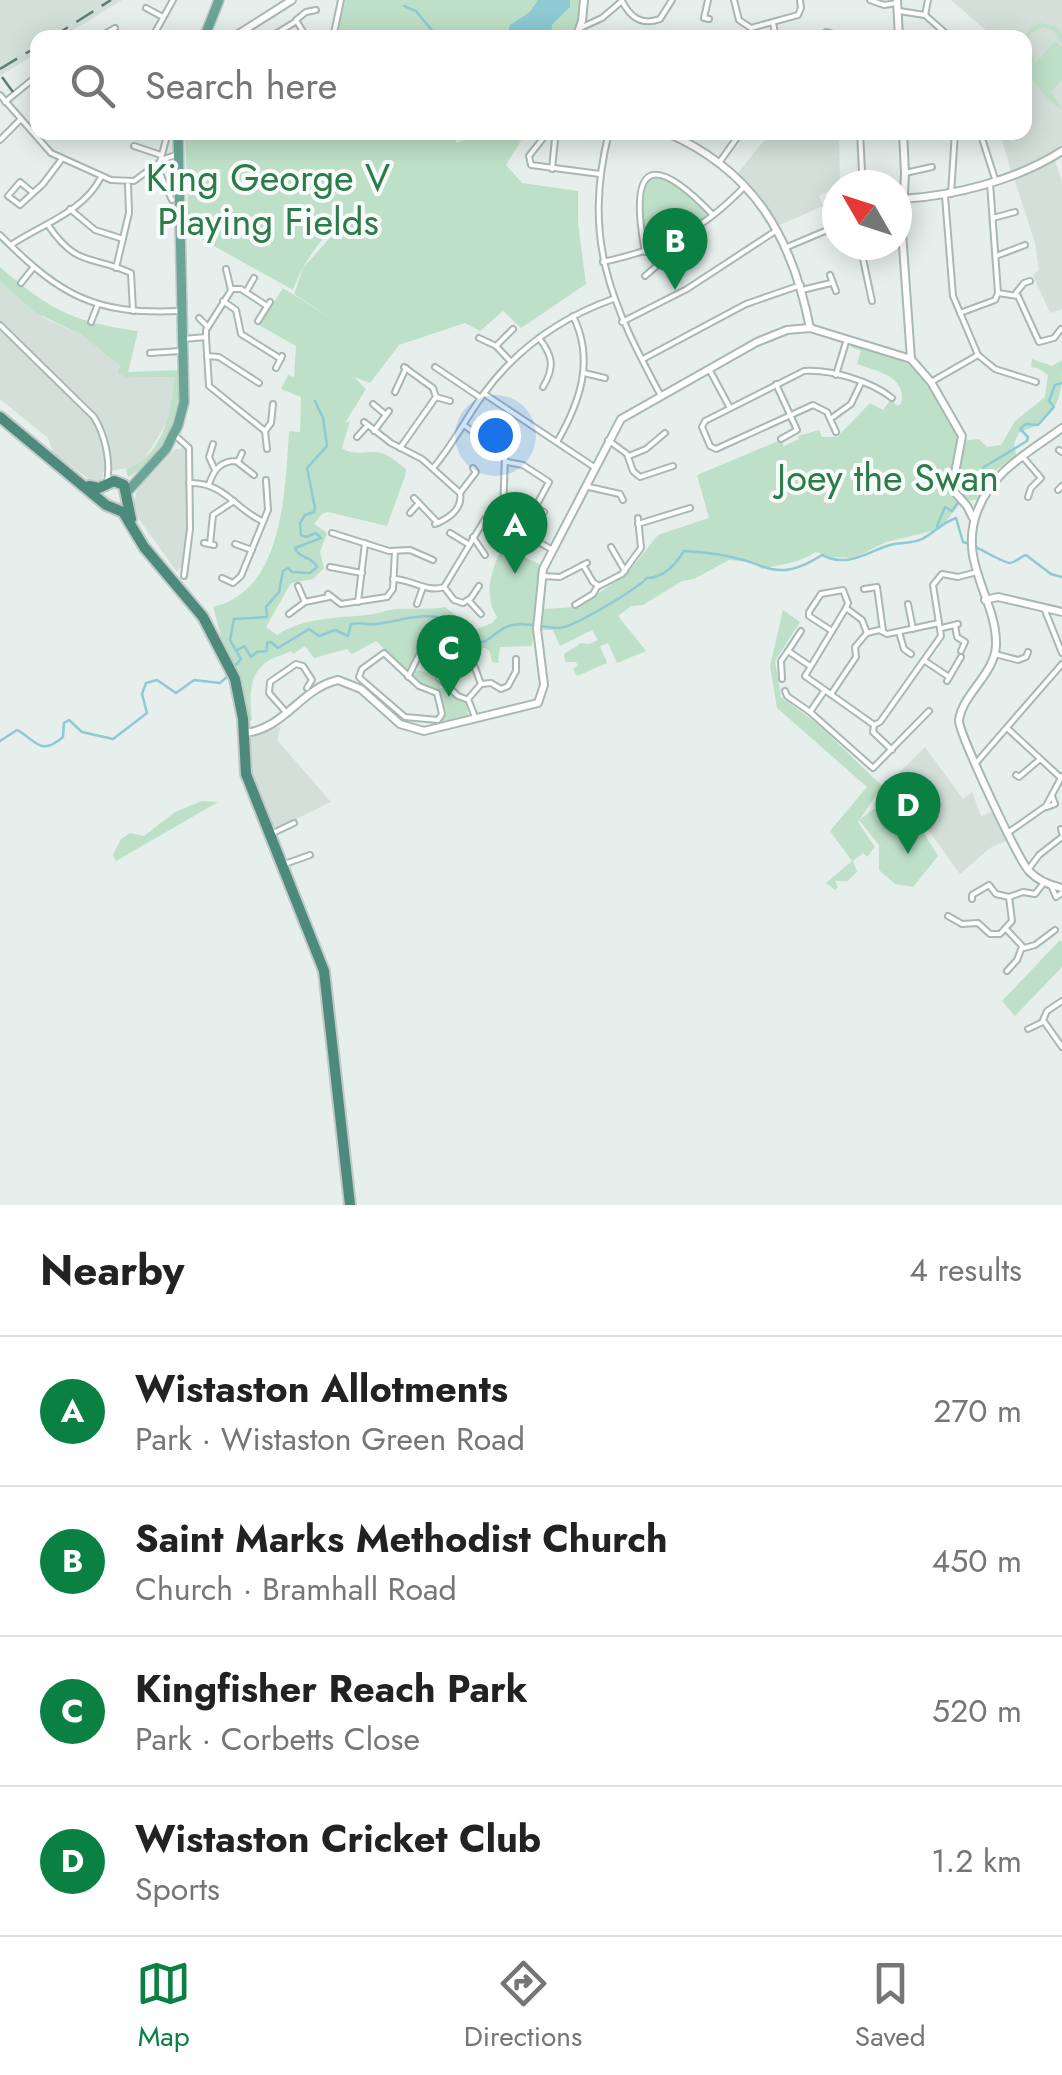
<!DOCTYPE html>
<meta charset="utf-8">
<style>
:root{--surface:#fff;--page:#f2f2f2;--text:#222;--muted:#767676;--line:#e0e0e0;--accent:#0b8043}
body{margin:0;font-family:Jost,sans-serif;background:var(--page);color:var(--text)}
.compass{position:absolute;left:822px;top:170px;width:90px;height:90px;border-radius:50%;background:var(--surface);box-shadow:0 5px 25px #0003;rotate:309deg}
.you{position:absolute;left:495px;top:435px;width:35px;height:35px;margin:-25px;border:8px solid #fff;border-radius:50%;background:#1a73e8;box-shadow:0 0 0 15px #1a73e833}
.badge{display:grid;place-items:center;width:65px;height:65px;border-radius:50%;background:var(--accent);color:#fff;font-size:32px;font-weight:700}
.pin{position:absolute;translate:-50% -82px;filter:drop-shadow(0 2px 5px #0008)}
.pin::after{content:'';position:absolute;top:52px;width:35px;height:30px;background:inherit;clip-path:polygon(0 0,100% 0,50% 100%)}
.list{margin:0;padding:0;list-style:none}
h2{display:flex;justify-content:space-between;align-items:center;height:130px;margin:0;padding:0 40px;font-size:42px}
h2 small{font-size:32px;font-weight:400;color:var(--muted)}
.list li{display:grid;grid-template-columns:65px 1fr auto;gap:30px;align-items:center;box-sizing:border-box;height:150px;padding:0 40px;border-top:2px solid var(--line)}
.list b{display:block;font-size:38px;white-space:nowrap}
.list p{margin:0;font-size:32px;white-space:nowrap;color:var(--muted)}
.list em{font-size:32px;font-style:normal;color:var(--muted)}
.icon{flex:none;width:55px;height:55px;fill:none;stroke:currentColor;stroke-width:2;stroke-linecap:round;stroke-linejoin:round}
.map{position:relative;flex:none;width:1062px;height:1205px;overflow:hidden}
.search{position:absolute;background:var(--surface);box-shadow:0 5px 25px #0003;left:30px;right:30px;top:30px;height:110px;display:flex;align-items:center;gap:25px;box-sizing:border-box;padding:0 35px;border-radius:20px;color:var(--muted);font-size:38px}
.sheet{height:730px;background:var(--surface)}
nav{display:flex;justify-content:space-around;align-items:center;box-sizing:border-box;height:140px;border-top:2px solid var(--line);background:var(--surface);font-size:28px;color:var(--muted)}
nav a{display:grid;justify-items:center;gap:5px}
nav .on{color:var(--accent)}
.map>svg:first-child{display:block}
</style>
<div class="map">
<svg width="1062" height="1205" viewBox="0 0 1062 1205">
<rect width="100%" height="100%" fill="#e6efeb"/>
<g fill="#d4dfda">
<polygon points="0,0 122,0 62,37 38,38 37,53 0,76"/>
<polygon points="951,0 1062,0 1062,145 1048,156 1011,171 1000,133 1024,132 1024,38 994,37"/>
<polygon points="770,133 839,133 840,185 819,196 823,206 780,225 738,173"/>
<polygon points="1055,161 1062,181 1062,309 1050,313 1033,275 1039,270 1035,243 1014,178"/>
<polygon points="0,281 44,318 82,335 120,366 117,373 127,378 175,377 173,400 166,424 145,458 134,467 103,472 101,480 93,482 53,453 48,438 0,399"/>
<polygon points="185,448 188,519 183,563 177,572 139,519 134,501 138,488 175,449"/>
<polygon points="281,726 277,740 331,802 270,832 247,764 249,743 251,737"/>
<polygon points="925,747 963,799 972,792 981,816 994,811 1008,840 990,848 960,874 892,780"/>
</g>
<g fill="#bfe0c8">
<polygon points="345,0 581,0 578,27 573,37 337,38"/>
<path d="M1041,23L1055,26L1062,34V44L1054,31L1043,27L1030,33L1027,45L1036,63L1055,41L1062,47V80L1051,92L1062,109C1048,103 1038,84 1026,74L1032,67C1023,49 1018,30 1041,23Z"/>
<path d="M185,132H391L401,139L403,135L423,140L422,133L449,132L456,137V143L480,133H518L522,139L506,165L522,183L578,191V223L586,284L521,328L503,311L480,331L465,323L399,345L370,383L354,377L366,389L345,423L350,421L342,448C356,458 369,448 384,454C392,457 399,464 406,469L405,476L387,526L328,512L322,514L314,524L327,533L320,552L324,568L313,579L291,583L266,627L277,635C305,617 338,618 367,615C378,614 388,609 398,609C414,608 428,610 445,607L474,630L492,623L497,617C483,595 491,571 502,547L539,564L536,601L540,602L539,638L533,635L532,646L500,647L498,663L492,662L490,652L485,648L464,647L459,655L419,647L408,673L376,641L352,654L347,649L314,658L305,646L293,654L291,651C286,654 281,655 276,657C248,668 249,695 252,720L243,724L229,667L233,663L223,643L213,607C284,591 285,490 289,431L300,432L301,397L281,389L288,375L294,377L296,346L259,325L283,288L337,322L294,294L303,268L354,211C327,229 304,259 293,290L196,236L183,234V206L188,205Z"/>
<polygon points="658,173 683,187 715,216 686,235 645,252 641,186 648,175"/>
<path d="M0,267C50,310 73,322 138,331L128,372L183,370C179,382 179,389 179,399C178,425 151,467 128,477L126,469C162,458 173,410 174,377L127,378L117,373L120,366L82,335L36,313L0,281Z"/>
<path d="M852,343L909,364L928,383L931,382L962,441L979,439L987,447L1001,445L1015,421L1045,397L1048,375L1038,368L1031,367L1032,359L1052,366L1062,360C1062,387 1062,406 1040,423C1033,429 1026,428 1019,433L1014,443L1016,455L995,471L978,499L968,501L960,493L955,479L951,482L961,502L940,529L886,542L854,558L832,557L815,552C803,562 779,565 762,569L752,562L729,560L694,579L682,581L643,605L631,606L618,616L646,651L617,663L608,643L600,646L607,663L577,676L573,669L578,666L576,662H565L564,654L581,643L589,644L598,640L592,630L560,646L553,630H542L543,609L577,607L626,575L658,535L709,518L697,475L781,440L784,446L799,439L798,436L819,430L822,437H837L870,403L883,410L891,399L897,406L901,404C908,377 877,371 857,364L861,351L851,347Z"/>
<polygon points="783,610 800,622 775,661 781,697 819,725 882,786 858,822 875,847 867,857 863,853 853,861 857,872 847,881 835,881 838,887 835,890 826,883 852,861 830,831 867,787 777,708 770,666"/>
<polygon points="433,668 443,673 439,677 440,688 446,687 465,700 469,717 441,723 443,714 437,689 424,687 411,677 415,670 431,673"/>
<polygon points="897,792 916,817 910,822 918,824 938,856 913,887 895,884 879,870 879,845 859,820"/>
<polygon points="202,801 218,802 116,861 113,855 121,839 130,833 144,836 175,812"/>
<polygon points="1059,941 1062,941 1062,967 1015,1016 1002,1001"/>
</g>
<polygon fill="#8ec9d4" points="538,0 570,0 570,7 552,25 551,37 507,37 510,25 530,12"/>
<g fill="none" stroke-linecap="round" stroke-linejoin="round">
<g stroke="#8ec9d4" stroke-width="2.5">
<polyline points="404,6 416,11 434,33"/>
<polyline points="437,35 439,38"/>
<polyline points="937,526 945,507 952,511 984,467 1027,441 1028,437 1020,429 1026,424 1038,425 1054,407 1049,401 1055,385 1062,383"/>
<path d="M236,651L244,646L251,657L257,652L267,651V643L271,642L278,648L309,629L319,636L335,630L348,636L351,624C361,622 366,625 375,624C397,622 430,609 450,622L446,630L448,634L462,631L472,643C491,645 493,630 512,625C529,622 543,628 559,628C573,628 638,588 647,578C663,578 676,564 684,551C705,552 727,555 747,561C760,565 770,571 785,570C798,569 811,562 822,555C849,568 864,553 890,545C900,542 912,544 922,539C935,532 940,524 956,518L963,542C976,545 1004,564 1010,563C1016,562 1020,557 1026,555L1051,574L1062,577"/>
<path d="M234,667L241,659L230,640L234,619L267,617L266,607L279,592L283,571L288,568L292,572L310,573L317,567C312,556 299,559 295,548L321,538L316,533L306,537L301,535L300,523L305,515L314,512L315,508L307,468L327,446L323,418L315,401"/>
<path d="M0,741L17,730C36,740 40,757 63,737L64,723L69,720L82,732L113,739L147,713L142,694L146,683L157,680L176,693L194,680L220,683L230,674"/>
</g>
<defs>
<g id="minor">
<polyline points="708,0 704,18 709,19"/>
<polyline points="734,0 739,20 751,28 798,15 801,8 800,0"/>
<polyline points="870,0 884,5 897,3"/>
<path d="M622,1C630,17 641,26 660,19L672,0"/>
<polyline points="146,8 163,17"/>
<polyline points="899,11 925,15 951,38"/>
<polyline points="925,15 928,0"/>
<polyline points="773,23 776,38"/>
<polyline points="580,28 602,18 622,1"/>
<polyline points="97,38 115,28"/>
<polyline points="152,38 173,0"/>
<polyline points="269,38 295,22"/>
<polyline points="307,38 296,20 306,12 316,10"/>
<polyline points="333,38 341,0"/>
<polyline points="814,38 827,32 847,38"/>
<polyline points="0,95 51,153 111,180 134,181 164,159 179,154"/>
<polyline points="5,102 38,75"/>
<polyline points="402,132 413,134"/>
<polyline points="548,132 529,156 531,165 600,174"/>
<polyline points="551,132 555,139 552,169"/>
<path d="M609,132C582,240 611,303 661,396"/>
<polyline points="860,132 862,171"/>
<polyline points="980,132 995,179"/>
<polyline points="0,140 20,120"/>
<polyline points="134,146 161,155"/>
<polyline points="160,162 168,132"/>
<polyline points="719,163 741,132"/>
<polyline points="156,165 172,200"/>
<polyline points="905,173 932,167"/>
<polyline points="990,183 998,293"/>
<polyline points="32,192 20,182 8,196 20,205 43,184 61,160"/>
<polyline points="951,194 955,132"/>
<polyline points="945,196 953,296 978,355"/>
<polyline points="70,209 95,230 123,239"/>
<polyline points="993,218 1015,212"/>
<path d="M48,225C77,268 92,255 131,273L133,311"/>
<path d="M0,235C60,295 93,315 180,311"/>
<path d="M11,245C40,225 84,212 101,177"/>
<polyline points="860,245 872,301"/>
<polyline points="787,247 837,226"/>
<path d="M645,252C629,167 649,148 713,215"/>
<polyline points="996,256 1025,245"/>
<path d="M603,262C665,248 700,233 745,186"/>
<polyline points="116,268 129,213 128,185"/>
<polyline points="226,269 231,290"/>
<polyline points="830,275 836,291"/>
<polyline points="645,276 660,263 665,265"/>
<polyline points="21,283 33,268"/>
<polyline points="802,290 831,283"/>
<polyline points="246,292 254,278"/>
<polyline points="998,293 1018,296 1039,342 1054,338 1061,329"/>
<polyline points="1016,293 1024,283 1030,281"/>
<polyline points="223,301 236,310 241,334 281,359"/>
<polyline points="960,313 995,300 998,293"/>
<polyline points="199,318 208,327"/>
<polyline points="258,321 270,302"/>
<polyline points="91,322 98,304"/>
<polyline points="622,322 687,289 777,230"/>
<path d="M0,325L94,417C105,435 111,461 107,482"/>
<polyline points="206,337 209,386 265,431 267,449"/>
<polyline points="479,338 496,346"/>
<path d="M539,338C553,356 555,367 543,387"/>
<polyline points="183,339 206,337 206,330 232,289 241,289 267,306"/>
<polyline points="150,353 180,351"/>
<polyline points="207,356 219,357 259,383"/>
<polyline points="643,359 746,304 801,285"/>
<polyline points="511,362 496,346 513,329"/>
<polyline points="435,367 481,398"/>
<polyline points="276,368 282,356"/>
<polyline points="709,369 730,408"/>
<polyline points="584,373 605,378"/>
<polyline points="836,375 846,342"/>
<polyline points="931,382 978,355 995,369 1036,382"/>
<polyline points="776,384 797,430 781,439"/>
<polyline points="395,392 406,368"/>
<polyline points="486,395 594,467"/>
<polyline points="436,397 450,401"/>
<polyline points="373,404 386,415"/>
<polyline points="833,417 851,404 861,383"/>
<path d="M364,422L391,443L422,459L460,493C463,509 448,519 435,524"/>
<polyline points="464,425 505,456 503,512 506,524 551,549"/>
<polyline points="265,431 271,423 273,404"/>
<polyline points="374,431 389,411"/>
<path d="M836,432L827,412L813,405L716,449L710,446L702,427L705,421L804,371C830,369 871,381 892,398"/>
<polyline points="177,437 189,448 190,529 184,576"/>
<polyline points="357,437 367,426"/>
<polyline points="608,440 627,454 633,471 640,477 673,466"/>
<path d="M557,442C580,402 595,360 573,316"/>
<polyline points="213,444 209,457 215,470"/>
<polyline points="400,448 436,397 433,388 404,367"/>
<polyline points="1059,450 1062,452"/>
<polyline points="629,456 646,449 665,433"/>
<polyline points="1022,456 1041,478 1031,488 1028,497"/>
<polyline points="238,462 242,453"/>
<polyline points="507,462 523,465 549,482 535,508"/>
<path d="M433,468C452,446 465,420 482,396C515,350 560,318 613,299"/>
<path d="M189,483C224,482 234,508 262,521"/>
<path d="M209,484C214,470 220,461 236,461L254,475"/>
<polyline points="589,487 620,494 623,500"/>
<polyline points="1058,490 1062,486"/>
<polyline points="460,493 476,472 473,468"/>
<polyline points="414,498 438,523"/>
<polyline points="532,506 544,512"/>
<polyline points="410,513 419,503"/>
<polyline points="638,524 690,508"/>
<polyline points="332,533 389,551 410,550 433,560"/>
<polyline points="450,533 468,544"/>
<polyline points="473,537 485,555"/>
<polyline points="204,543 214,545"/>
<polyline points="210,544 213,515 234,501"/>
<polyline points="235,544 252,550"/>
<polyline points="611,547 625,571"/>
<polyline points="583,565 593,582 599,586 622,574 641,548 638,518"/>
<polyline points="330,567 362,573"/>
<polyline points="541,576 560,577 587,563"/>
<polyline points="222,578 233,583 241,576 268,510 266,480"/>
<path d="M393,579C412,579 426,593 444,587L485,519L503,516"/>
<polyline points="298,586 305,602"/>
<polyline points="444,587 454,600 463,603 471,598 479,586"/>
<polyline points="864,589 877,587 883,631"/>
<polyline points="328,594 341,604 387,597 393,589 395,551"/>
<polyline points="469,601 481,614"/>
<polyline points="358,602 365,543"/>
<polyline points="417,604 423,587"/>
<polyline points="908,604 913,629"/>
<polyline points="575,605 593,594 597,587"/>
<polyline points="1044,608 1062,653"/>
<polyline points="289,614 305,602 329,597"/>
<polyline points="955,625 957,637 965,642 961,651"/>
<polyline points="942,628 958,624"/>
<polyline points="801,631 788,651 810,666"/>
<polyline points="832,631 809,616 809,612 821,594 843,590 848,603 846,608"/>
<polyline points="899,632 904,649 911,654"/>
<polyline points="867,633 862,620 846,608 805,676 874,725 880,722 941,636 933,585 942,574 958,577 977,572"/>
<polyline points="867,633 879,630 887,634 939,623"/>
<polygon points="384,653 419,686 437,693 442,714 438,720 405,717 362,680 359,677 362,669"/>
<polyline points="995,654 1018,660 1026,657 1028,652"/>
<polyline points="925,661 949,677"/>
<polyline points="408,677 422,649 472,660 481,684 468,699 475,717"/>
<polyline points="439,678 458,696 466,699"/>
<polyline points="782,679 781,661 788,651"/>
<polyline points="947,681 961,657"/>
<polyline points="481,684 491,683 501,689 508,686 516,671 516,659"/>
<polyline points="785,691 787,696 810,712 825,690"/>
<polyline points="831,694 856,657 855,647 867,633"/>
<polyline points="285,711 269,693 270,682 296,664 303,666 312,680 307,688"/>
<polyline points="810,712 873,768 929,711"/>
<polyline points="874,725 873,732 892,750"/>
<polyline points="1007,728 1061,778"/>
<polyline points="976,763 1062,664"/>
<polyline points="1016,775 1019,777 1039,760"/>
<polyline points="1047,807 1055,804 1052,796"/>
<polyline points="1061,829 1062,833"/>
<polyline points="1009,832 1046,806 1062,776"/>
<polyline points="273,833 294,823"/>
<polyline points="282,865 310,855"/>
<polyline points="1028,870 1039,855 1062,837"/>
<polyline points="1051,885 1056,897 1062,893"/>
<polyline points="1009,897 1023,892 1035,894 1043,884"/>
<polyline points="972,899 972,895 989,885 996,894 1009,897"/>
<polyline points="948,916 962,924 978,923 990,934 1000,934 1012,921 1009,897"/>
<polyline points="1007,930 1024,948 1035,945 1055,930"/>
<polyline points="1007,971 1017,960 1022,947"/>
<polyline points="1062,1001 1047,1011 1043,1020 1062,1047"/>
<polyline points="1028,1029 1043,1022"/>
</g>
<g id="tertiary">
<polyline points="897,0 899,38"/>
<polyline points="232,38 292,0"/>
<polyline points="576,38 582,21 584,0"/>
<path d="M665,132C754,170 792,237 810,328"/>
<polyline points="903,132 905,173 902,232 911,359 931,382 962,436 952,489 967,506 973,518"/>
<path d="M902,199C954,196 1017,180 1062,151"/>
<path d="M1062,428C1028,453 992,471 977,512C958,564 997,599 996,645C995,674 963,693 959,720C958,732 1018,859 1029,871C1038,881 1049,885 1062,888"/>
<polyline points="985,600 998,597 1062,612"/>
<path d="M244,733C284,730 301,688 338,680L361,689L400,724L424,731L538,703L544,685L537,629L543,569L621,419L757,342L787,330L810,328L911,359"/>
</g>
<g id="primary">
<polyline points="204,38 219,0"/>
<polyline points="127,492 166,449 178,425 184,402 178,132"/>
</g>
<g id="trunk">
<polyline points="0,417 106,505 123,512 144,547 203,617 235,679 243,719 246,774 324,971 350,1205"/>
<polyline points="89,486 99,488 114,481 124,485 131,519"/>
</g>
</defs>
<use href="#minor" stroke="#a8b8b2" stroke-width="8"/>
<use href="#tertiary" stroke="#a8b8b2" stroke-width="10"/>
<use href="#primary" stroke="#c2cac8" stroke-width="12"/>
<use href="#trunk" stroke="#c2cac8" stroke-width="14"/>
<use href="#minor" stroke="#fff" stroke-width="4"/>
<use href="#tertiary" stroke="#fff" stroke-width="6"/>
<use href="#primary" stroke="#6aa596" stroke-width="9"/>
<use href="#trunk" stroke="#4c8a7c" stroke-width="10"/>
<g stroke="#5f7d75" stroke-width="2.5" stroke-dasharray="20 10" stroke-linecap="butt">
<polyline points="51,38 111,0"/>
<polyline points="0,69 38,46"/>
<polyline points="2,77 13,92"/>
</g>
</g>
<g text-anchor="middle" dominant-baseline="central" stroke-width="8" stroke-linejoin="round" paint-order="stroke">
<g font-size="38" fill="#2d7a4b" stroke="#f7fbf9">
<text x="268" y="177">King George V<tspan x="268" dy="44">Playing Fields</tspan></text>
<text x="888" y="477">Joey the Swan</text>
</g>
</g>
</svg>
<svg class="compass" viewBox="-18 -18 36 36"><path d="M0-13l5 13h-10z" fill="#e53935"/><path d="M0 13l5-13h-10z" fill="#767676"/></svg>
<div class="you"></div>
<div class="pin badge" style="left:515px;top:574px">A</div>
<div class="pin badge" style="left:675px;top:290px">B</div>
<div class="pin badge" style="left:449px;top:697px">C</div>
<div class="pin badge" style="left:908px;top:854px">D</div>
<div class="search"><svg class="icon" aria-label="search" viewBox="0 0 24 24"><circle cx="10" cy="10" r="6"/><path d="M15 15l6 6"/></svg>Search here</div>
</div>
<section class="sheet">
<h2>Nearby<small>4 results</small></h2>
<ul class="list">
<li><span class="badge">A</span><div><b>Wistaston Allotments</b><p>Park · Wistaston Green Road</p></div><em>270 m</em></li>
<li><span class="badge">B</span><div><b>Saint Marks Methodist Church</b><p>Church · Bramhall Road</p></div><em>450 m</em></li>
<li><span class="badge">C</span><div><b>Kingfisher Reach Park</b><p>Park · Corbetts Close</p></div><em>520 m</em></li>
<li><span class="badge">D</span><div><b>Wistaston Cricket Club</b><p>Sports</p></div><em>1.2 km</em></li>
</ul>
</section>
<nav>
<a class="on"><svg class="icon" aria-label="map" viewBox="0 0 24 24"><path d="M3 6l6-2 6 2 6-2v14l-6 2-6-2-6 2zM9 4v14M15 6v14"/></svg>Map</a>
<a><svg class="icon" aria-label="directions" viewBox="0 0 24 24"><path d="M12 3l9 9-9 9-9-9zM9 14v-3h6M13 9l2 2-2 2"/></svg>Directions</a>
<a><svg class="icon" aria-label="saved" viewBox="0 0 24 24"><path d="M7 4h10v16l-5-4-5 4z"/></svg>Saved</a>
</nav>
